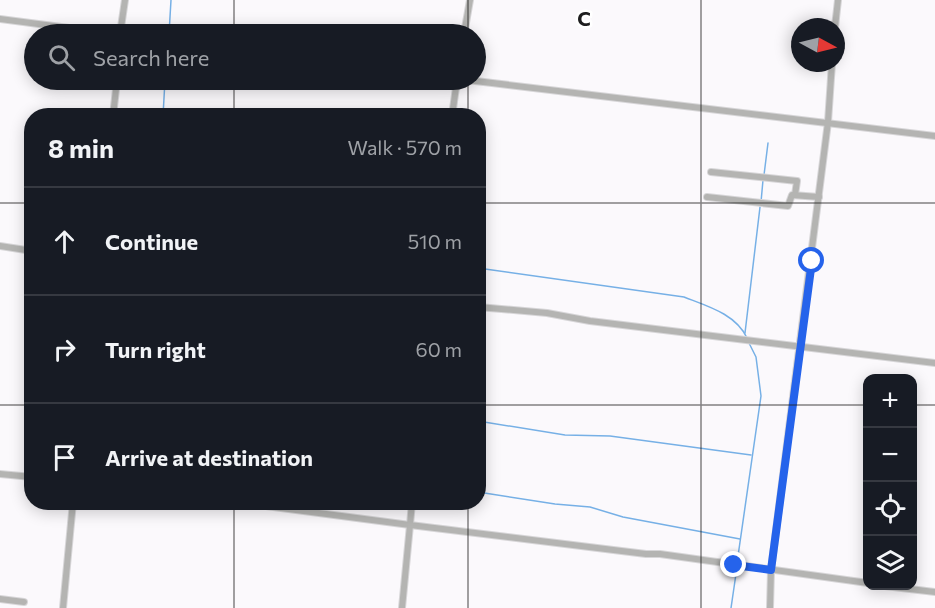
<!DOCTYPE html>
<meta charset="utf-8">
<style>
:root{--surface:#171b24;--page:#20242c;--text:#f1f3f6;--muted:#9ea1a6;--line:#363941}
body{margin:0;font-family:Commissioner,sans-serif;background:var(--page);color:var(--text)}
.controls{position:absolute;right:18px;bottom:18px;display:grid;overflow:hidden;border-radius:12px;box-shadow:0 3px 15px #0003}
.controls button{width:54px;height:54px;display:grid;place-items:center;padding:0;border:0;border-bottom:2px solid var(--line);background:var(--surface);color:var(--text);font:30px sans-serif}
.compass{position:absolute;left:791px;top:18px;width:54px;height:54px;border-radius:50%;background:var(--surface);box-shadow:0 3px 15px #0003;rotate:97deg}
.stop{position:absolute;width:18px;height:18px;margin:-14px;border:4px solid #2563eb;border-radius:50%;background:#fff}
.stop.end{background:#2563eb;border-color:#fff;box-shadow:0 2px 6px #0008}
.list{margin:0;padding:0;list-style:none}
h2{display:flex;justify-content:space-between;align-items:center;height:78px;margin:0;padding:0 24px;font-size:26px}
h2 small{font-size:20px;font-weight:400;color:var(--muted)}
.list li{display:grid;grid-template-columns:39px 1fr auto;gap:18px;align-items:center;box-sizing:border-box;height:108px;padding:0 24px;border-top:2px solid var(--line)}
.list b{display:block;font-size:22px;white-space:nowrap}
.list em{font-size:20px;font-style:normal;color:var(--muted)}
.icon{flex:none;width:33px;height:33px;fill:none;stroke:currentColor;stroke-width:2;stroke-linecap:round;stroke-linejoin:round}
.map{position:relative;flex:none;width:935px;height:608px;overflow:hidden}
.search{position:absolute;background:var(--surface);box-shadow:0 3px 15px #0003;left:24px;top:24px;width:462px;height:66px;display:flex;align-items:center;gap:15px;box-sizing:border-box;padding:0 21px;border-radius:33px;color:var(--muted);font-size:22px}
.panel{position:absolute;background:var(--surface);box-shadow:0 3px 15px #0003;left:24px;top:108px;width:462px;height:402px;border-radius:24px}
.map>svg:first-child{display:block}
</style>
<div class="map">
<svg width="935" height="608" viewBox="0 0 935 608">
<rect width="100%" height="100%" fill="#fbf9fc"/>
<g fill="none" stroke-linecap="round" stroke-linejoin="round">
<g stroke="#76b0e6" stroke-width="1.5">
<polyline points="169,34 171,0"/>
<polyline points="163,116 165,80"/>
<polyline points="764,175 768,143"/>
<polyline points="761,202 763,180"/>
<path d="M478,268L684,297C707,306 736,314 747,338"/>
<polyline points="745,333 760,207"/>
<polyline points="478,421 565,435 610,436 751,455"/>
<polyline points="478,492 555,504 590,507 623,517 740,539"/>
<polyline points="737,563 761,396 756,357 749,343"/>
<polyline points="731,608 737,567"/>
</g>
<defs>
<g id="minor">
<polyline points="0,19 115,34"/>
<polyline points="835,27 838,0"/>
<polyline points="120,34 125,0"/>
<polyline points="464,34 470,0"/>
<polyline points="467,80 935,136"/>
<polyline points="113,116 117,80"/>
<polyline points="452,116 457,80"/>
<polyline points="711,172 797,181 795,195"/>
<polyline points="707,197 788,206 792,195 819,197"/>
<polyline points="0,246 32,251"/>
<polyline points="478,307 547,313 590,321 935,363"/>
<polyline points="0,474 32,477"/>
<polyline points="235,502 410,525 402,608"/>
<polyline points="412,502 410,525 646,554 660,554 868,583"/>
<polyline points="885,586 935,592"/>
<polyline points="0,599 24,602"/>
<polyline points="63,608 73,502"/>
<polyline points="770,608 771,570 828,122 832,63"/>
</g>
</defs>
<use href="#minor" stroke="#d7d6d8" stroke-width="8"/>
<use href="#minor" stroke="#b4b4b2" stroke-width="6"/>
</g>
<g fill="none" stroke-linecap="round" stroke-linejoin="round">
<polyline stroke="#2563eb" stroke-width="8" points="734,565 771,570 812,261"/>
</g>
<path fill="none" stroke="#1d1d1e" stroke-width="1.5" stroke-opacity="0.55" d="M234,0V34M468,0V34M701,0V608M234,80V116M468,80V116M0,203H32M478,203H935M0,405H32M478,405H868M912,405H935M234,502V608M468,502V608"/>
<g font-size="20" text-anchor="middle" font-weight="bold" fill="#1d1d1e" stroke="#fff" stroke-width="5" stroke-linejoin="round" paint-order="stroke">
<text x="584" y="26">C</text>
</g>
</svg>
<div class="controls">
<button>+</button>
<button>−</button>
<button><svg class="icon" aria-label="locate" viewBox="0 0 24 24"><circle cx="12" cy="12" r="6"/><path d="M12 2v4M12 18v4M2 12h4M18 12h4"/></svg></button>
<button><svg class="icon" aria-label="layers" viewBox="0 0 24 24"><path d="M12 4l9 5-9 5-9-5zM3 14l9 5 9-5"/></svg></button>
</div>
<svg class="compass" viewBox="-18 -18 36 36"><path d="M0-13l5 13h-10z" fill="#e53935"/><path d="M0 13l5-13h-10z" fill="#9ea1a6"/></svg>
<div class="stop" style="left:812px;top:261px"></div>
<div class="stop end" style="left:734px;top:565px"></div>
<div class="search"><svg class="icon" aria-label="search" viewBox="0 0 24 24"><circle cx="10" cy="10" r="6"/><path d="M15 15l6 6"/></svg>Search here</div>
<section class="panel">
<h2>8 min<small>Walk · 570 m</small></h2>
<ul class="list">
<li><svg class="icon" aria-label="ahead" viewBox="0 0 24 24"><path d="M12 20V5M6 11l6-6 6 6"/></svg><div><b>Continue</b></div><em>510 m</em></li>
<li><svg class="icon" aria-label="right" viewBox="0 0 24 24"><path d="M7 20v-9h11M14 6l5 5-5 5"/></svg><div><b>Turn right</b></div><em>60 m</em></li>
<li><svg class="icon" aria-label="arrive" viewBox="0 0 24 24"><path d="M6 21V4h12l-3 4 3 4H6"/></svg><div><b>Arrive at destination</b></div></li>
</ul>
</section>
</div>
